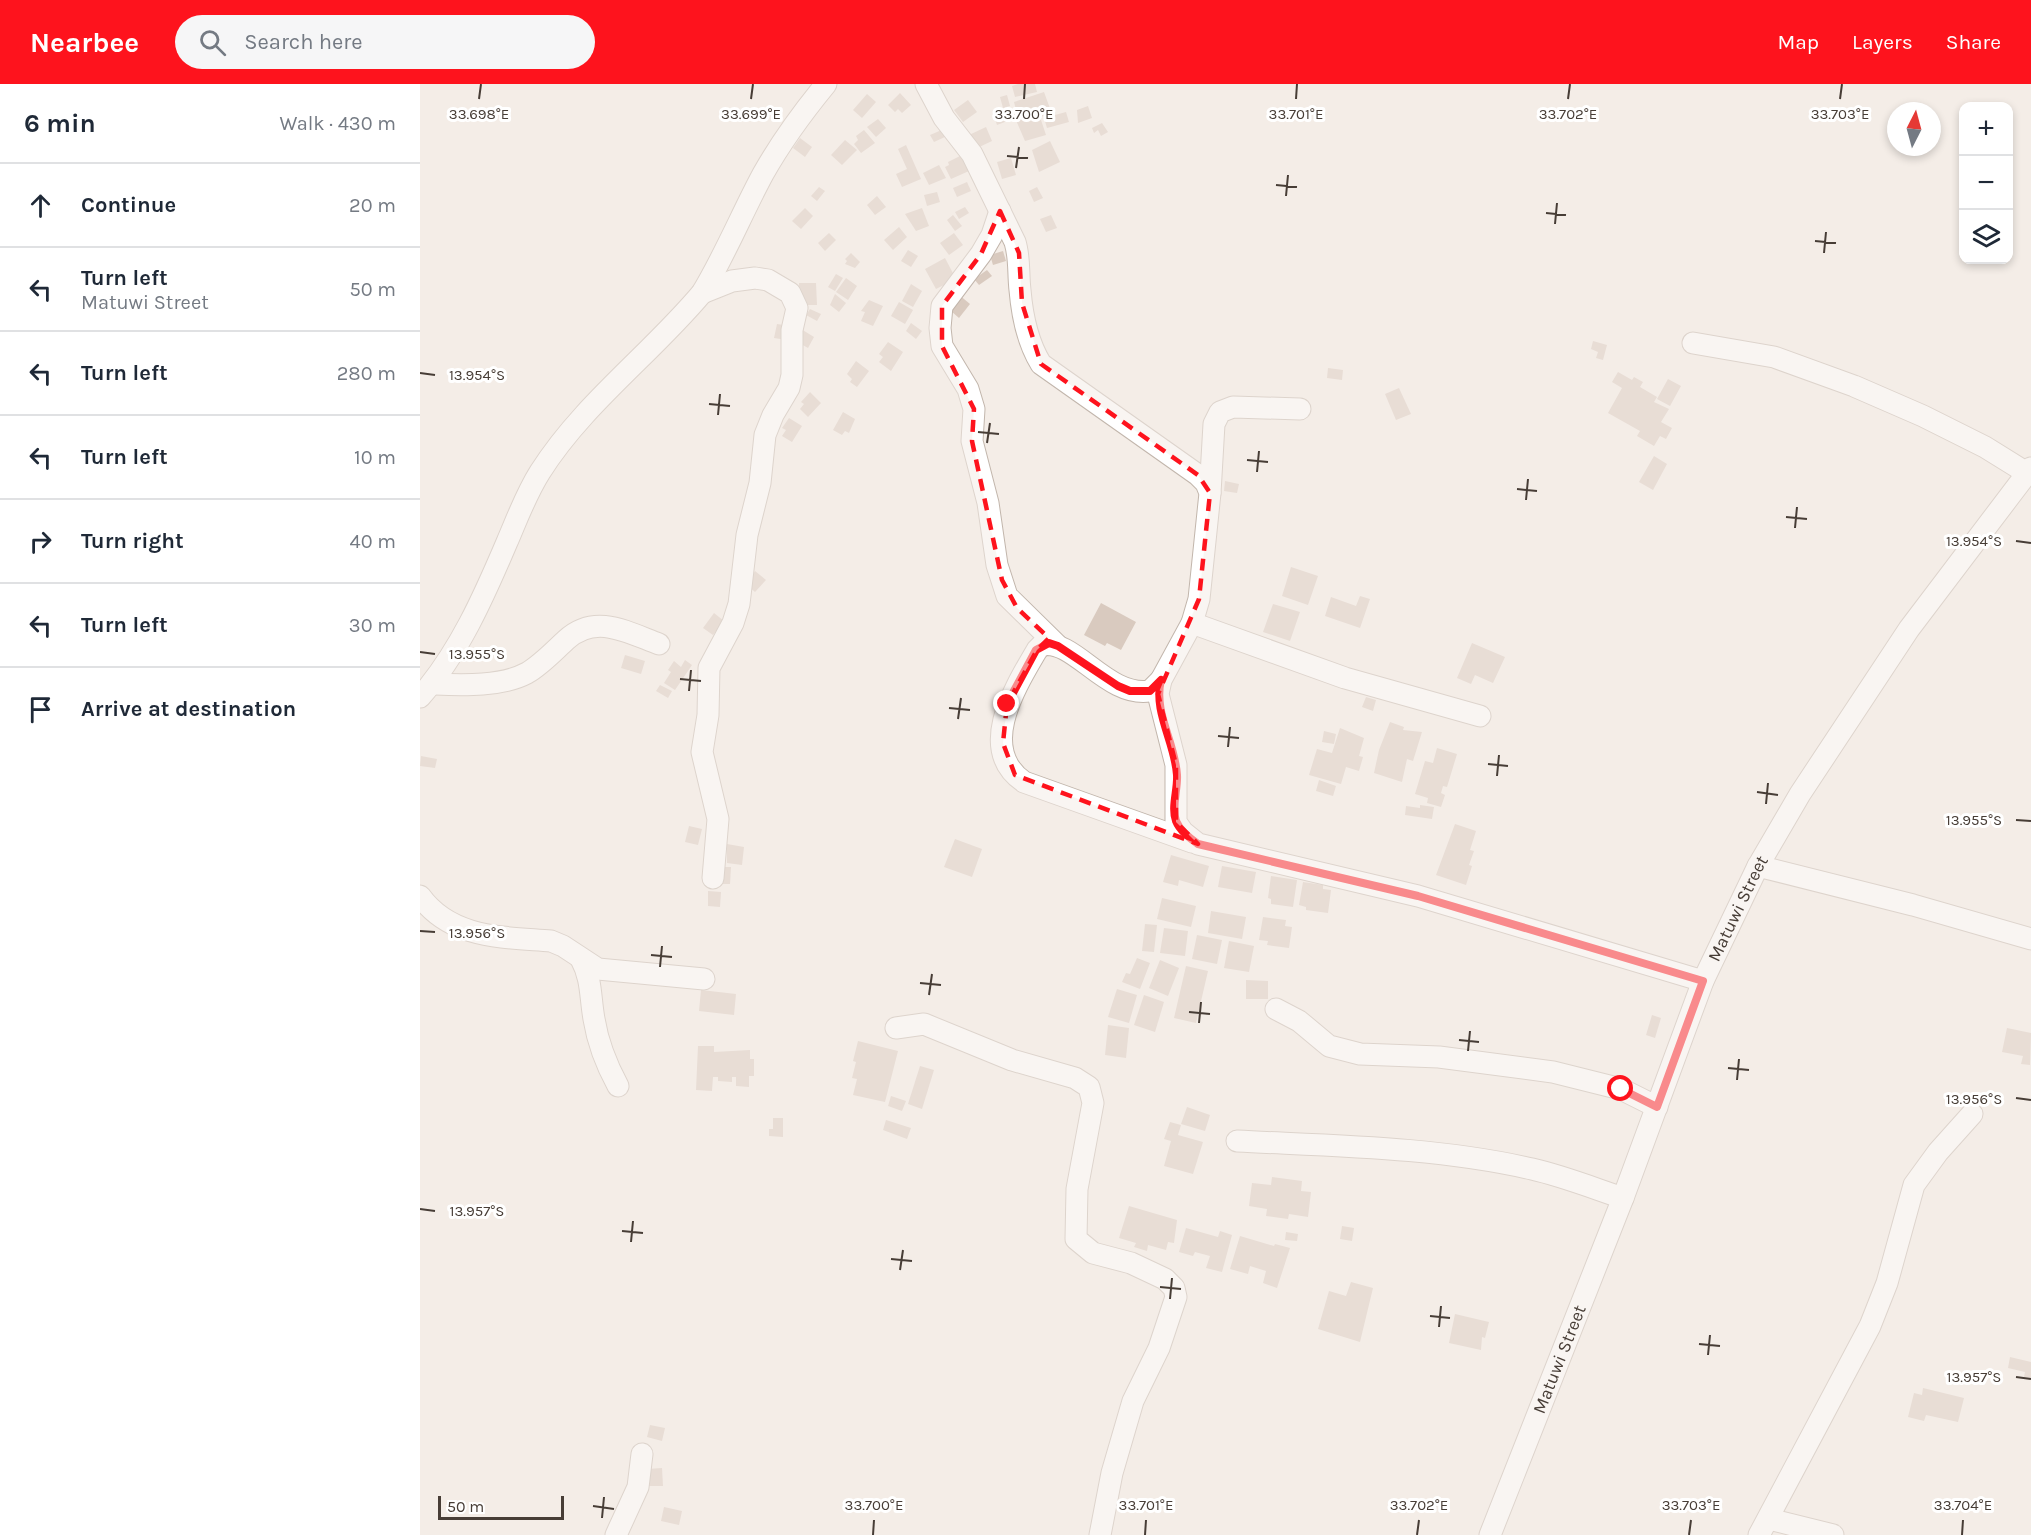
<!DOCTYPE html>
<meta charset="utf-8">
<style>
:root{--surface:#fff;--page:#f6f6f7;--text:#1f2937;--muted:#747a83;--line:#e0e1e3;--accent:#fe131d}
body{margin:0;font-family:Karla,sans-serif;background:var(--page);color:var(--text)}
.controls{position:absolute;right:18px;top:18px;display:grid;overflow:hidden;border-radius:12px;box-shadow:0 3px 9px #0003}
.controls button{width:54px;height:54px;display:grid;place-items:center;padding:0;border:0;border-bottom:2px solid var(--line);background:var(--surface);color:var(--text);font:30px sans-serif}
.compass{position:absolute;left:1467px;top:18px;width:54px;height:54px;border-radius:50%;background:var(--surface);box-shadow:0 3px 9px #0003;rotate:6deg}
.scale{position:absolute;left:18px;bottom:15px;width:126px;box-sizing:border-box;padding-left:6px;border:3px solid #473d36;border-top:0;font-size:16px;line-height:21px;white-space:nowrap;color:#473d36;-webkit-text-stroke:4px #fff;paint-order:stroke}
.stop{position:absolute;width:18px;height:18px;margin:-14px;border:4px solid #fe131d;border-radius:50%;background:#fff}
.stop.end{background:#fe131d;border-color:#fff;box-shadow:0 2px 6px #0008}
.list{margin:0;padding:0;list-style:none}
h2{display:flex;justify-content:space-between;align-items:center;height:78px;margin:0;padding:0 24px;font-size:26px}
h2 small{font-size:20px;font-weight:400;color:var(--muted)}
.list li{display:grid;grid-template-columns:39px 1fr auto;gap:18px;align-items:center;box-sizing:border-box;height:84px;padding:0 24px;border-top:2px solid var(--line)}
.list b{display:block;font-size:22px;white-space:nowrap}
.list p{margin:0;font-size:20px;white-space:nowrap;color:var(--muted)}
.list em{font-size:20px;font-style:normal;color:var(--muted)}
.icon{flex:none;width:33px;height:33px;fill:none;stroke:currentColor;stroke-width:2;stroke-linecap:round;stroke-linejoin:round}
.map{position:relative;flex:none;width:1611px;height:1451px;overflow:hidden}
header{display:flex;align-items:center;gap:36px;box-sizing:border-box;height:84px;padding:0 30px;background:var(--accent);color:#fff}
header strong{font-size:28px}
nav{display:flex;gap:33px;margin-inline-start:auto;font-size:21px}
.search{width:420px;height:54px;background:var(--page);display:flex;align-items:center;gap:15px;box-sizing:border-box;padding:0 21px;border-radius:33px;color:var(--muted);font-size:22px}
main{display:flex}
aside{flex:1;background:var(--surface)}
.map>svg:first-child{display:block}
</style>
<header>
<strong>Nearbee</strong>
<div class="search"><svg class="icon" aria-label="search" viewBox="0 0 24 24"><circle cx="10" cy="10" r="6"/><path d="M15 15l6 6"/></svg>Search here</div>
<nav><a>Map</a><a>Layers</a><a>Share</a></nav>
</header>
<main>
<aside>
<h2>6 min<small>Walk · 430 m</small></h2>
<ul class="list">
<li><svg class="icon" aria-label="ahead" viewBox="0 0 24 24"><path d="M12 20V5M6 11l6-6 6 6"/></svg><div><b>Continue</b></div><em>20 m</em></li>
<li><svg class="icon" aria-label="left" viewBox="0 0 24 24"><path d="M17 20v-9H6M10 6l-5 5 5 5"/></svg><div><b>Turn left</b><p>Matuwi Street</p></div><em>50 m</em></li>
<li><svg class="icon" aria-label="left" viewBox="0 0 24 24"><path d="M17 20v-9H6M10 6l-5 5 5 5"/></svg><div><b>Turn left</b></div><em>280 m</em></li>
<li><svg class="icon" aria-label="left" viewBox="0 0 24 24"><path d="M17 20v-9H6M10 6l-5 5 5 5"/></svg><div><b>Turn left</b></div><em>10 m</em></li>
<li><svg class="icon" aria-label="right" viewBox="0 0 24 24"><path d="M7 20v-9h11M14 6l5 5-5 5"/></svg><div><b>Turn right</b></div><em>40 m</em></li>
<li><svg class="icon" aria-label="left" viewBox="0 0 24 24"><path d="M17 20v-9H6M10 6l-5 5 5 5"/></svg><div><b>Turn left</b></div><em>30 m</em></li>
<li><svg class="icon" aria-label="arrive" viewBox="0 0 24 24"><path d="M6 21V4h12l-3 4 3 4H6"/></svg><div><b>Arrive at destination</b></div></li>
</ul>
</aside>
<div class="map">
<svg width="1611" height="1451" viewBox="0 0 1611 1451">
<rect width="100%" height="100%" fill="#f4ede7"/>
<g fill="#d9cabf">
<polygon points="598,0 615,0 617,8 595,13 592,2"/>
<polygon points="624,8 632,30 620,33 626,51 605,57 592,27 596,26 594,18"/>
<polygon points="480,9 491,21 482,29 478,25 475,28 468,21"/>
<polygon points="447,10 456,18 442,34 433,26"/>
<polygon points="587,11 590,22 583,24 580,13"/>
<polygon points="548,16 557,28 543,38 534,26"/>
<polygon points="668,22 672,34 658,39 657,26"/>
<polygon points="586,27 590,36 577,41 574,32"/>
<polygon points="646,28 649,38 627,44 624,34"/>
<polygon points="458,35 466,44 456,53 447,43"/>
<polygon points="682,39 688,48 681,52 678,46 674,49 672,44"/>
<polygon points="566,43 572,57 555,65 549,51"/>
<polygon points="524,45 527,52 514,58 510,51"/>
<polygon points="444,46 455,59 441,69 434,60 438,56 436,52"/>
<polygon points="380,54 392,63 385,73 373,64"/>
<polygon points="425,56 437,66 422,81 411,71"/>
<polygon points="630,57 640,78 619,88 612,66"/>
<polygon points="486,61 501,95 482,103 476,90 487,85 478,65"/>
<polygon points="542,71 549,87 531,95 525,83 529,81 528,78"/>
<polygon points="591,74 596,91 582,95 577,78"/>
<polygon points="519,81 526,94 509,101 503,89"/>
<polygon points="547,98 551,107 537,113 533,104"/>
<polygon points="399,103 405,107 397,117 391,112"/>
<polygon points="617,103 623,114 614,118 609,107"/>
<polygon points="517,108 520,118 507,122 504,111"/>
<polygon points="457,112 466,123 455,131 447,121"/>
<polygon points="545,123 549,129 539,135 535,128"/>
<polygon points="385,124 393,132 381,145 372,137"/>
<polygon points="502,124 509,142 496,147 485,130"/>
<polygon points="533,131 542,142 535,147 527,136"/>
<polygon points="631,131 637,144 626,148 620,135"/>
<polygon points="479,143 487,153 473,166 464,156"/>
<polygon points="409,149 416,156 405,167 398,159"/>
<polygon points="534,149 543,161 529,171 520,159"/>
<polygon points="488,166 498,172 491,183 481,177"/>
<polygon points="583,167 586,177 573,181 570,171"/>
<polygon points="431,169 440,178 435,184 425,180 427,177 425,175"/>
<polygon points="525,174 536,195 516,205 505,185"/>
<polygon points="567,186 572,192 559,201 554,195"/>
<polygon points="416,190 423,194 415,207 408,203"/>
<polygon points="426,194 437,202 428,216 416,208"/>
<polygon points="379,199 396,199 397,221 379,221"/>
<polygon points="491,200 502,207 493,223 482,217"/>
<polygon points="415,210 426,219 419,228 410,221"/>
<polygon points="538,210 550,220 539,234 531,227"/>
<polygon points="449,216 463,222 453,242 441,237 445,228 441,227"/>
<polygon points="479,218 493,226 485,240 471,232"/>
<polygon points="390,225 401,230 397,237 386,231"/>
<polygon points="491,239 502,247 496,255 486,247"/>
<polygon points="357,240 370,242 367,256 354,254"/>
<polygon points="381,245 394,253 388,264 374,256"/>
<polygon points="1173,257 1187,261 1183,276 1176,274 1178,268 1171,265"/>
<polygon points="468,258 483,268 471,287 459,278 463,273 459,270"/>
<polygon points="436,277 449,287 437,303 430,298 432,295 427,290"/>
<polygon points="908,284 923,286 922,296 907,294"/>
<polygon points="1198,288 1212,296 1214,293 1223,298 1220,303 1237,313 1234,318 1249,325 1241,338 1252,344 1246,355 1240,352 1234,362 1217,352 1220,347 1188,329 1202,304 1192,298"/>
<polygon points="1248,295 1261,302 1250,322 1237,315"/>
<polygon points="979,304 991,330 976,336 965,310"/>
<polygon points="390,308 401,319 388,333 380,325 384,320 381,318"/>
<polygon points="423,328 435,335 429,349 425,347 422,351 413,346"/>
<polygon points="369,334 382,342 372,358 362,352 366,346 362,344"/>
<polygon points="1234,372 1247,380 1233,406 1219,398"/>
<polygon points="805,397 819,400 817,409 804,407"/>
<polygon points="871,483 898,492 888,521 862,512"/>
<polygon points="335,487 346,496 335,508 327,501"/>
<polygon points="940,512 950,515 940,544 905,532 911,513 936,522"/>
<polygon points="681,519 716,538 701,566 687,559 685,562 664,551"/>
<polygon points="853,520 880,528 870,557 843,548"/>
<polygon points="294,529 304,537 293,551 283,544"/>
<polygon points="1052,559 1085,573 1073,599 1055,591 1051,600 1037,594"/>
<polygon points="205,571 225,577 221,590 201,584"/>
<polygon points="265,576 272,581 255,606 244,599 251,588 248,586 254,577 261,583"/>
<polygon points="240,601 252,607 248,614 236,607"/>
<polygon points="946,613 956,616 953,627 942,623"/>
<polygon points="970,638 984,643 983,646 1002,648 993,677 987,675 982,698 954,689 959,666"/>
<polygon points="920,644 944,654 939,672 943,673 939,687 926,683 921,700 889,691 897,665 912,669"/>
<polygon points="904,647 916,650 914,660 902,658"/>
<polygon points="1017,664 1037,670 1027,703 1023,702 1021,709 1025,711 1021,723 1007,719 1008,714 995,710 1005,677 1013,679"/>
<polygon points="1,672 17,675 15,684 0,682"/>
<polygon points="899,696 916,702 913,712 896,707"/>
<polygon points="1000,721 1014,723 1012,735 985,731 986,722 1000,724"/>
<polygon points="1035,740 1056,747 1050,766 1054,767 1049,781 1052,782 1046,801 1016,791"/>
<polygon points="269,742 282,745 278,761 265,758"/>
<polygon points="535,755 562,765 552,793 524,783"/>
<polygon points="307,760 324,763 322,781 307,779"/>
<polygon points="751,771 789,782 783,803 759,796 758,802 743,798"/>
<polygon points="802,782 836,788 832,809 798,803"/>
<polygon points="299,783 311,783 310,800 298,800"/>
<polygon points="851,792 877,796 873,823 851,820 851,815 848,814"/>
<polygon points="883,798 903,801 903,805 911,806 908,829 886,826 886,823 879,821"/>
<polygon points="288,807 301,808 300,823 288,822"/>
<polygon points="742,814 776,822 771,843 737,835"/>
<polygon points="791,827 826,833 822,855 788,849"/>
<polygon points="843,833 866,836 865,842 872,843 869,864 847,861 848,857 839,856"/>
<polygon points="725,840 737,841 734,868 722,867"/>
<polygon points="744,844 768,847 765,872 740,869"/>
<polygon points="777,851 802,856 797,880 772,875"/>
<polygon points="809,857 834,862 829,888 804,884"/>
<polygon points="717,874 730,879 720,905 702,898 706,889 710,890"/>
<polygon points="740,876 759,884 748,912 729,904"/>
<polygon points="766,882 788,887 776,939 754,934"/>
<polygon points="826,896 848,897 848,915 826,915"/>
<polygon points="697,905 717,911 709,939 688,933"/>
<polygon points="281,906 316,910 314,931 279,927"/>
<polygon points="724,911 744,918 735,948 714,941"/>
<polygon points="1232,931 1241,934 1235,954 1226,951"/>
<polygon points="688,941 709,944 706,974 685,971"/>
<polygon points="1587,944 1611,949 1610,981 1601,980 1603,972 1582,968"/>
<polygon points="438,957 478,967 465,1018 433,1011 437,995 432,994 436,978 433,977"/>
<polygon points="278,962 294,962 294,968 330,966 330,975 334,975 334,992 329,992 329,1003 316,1002 316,993 312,993 312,998 298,997 298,993 293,993 292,1007 276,1006"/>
<polygon points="500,982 514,986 502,1025 488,1020"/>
<polygon points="471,1012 486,1017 482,1027 468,1022"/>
<polygon points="767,1023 790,1031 785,1047 761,1040"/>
<polygon points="353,1034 363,1034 363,1053 349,1052 349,1045 353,1045"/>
<polygon points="466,1036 491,1044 487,1055 463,1046"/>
<polygon points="750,1038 761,1041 758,1051 783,1058 773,1090 744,1082 751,1057 744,1055"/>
<polygon points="852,1093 882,1097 881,1107 891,1108 888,1133 869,1130 868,1135 846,1132 847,1125 829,1122 832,1099 851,1101"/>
<polygon points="709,1122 757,1136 754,1159 748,1158 746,1166 728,1161 727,1167 714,1163 716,1159 699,1154"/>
<polygon points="922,1142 934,1144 932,1157 920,1155"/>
<polygon points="766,1144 798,1153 800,1147 812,1151 802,1188 786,1184 790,1172 775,1168 773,1172 759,1168"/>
<polygon points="866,1148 878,1150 877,1157 865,1156"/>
<polygon points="820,1152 854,1162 855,1160 870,1164 857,1204 843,1199 846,1187 830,1182 828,1190 810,1185"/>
<polygon points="931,1198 953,1204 940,1258 898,1245 909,1207 926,1212"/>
<polygon points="1035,1230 1069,1238 1065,1254 1062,1253 1061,1266 1029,1259"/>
<polygon points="1590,1273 1611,1278 1611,1295 1604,1293 1605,1288 1588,1284"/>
<polygon points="1503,1304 1544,1314 1538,1338 1506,1331 1504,1337 1488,1333 1494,1309 1502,1311"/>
<polygon points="230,1341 245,1344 242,1357 227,1353"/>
<polygon points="242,1384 243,1402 227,1402 227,1385"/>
<polygon points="244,1423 262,1427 259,1441 241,1437"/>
</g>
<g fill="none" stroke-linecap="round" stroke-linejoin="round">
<defs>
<g id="minor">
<path d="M506,0L524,34L552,70L595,158C600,174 598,189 600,206C602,230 608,259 621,280L778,391L786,399L790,409L779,515L772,539L741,596L738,610L756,681V738L763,748L778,760L998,812L1283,897"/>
<polyline points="580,127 572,151 561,170 522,222 520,244 522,262 548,305 554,325 552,357 568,419 577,481 587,512 638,562"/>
<polyline points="282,209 312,197 335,194 348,196 370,209 377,224 372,246 372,291 369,304 353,331 345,351 340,399 327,451 319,520 313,539 289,584 288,631 282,668 298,735 293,794"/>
<polyline points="1273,259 1354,273 1434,302 1503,332 1565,363 1607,389"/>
<polyline points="790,409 794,340 800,328 813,323 880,325"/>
<polyline points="772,539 925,594 1060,632"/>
<path d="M741,596L730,607C687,614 654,554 622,561L617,566C596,602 556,665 604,698L772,758"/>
<path d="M12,600C41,601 81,603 107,589C121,581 134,567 146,556C175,529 207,548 239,560"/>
<path d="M0,613C39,569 64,512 87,458C97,435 106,410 120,388C163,320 231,270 282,209C305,171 322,129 343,90C361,58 383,28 406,0"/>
<polyline points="1338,782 1493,821 1611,855"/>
<path d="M0,812C31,855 83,853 131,857L143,862L178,885L284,895"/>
<path d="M161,875C172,895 170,913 174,935C178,960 186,980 198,1002"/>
<polyline points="856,925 879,937 909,962 940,970 1019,973 1133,988 1201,1005 1237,1023"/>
<polyline points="476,944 504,940 592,976 655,994 669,1003 673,1019 657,1105 656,1155 673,1169 711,1179 745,1195 754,1204 756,1213 739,1264 713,1317 692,1389 680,1451"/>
<path d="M817,1057C915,1062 1016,1063 1112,1085C1143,1092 1173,1104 1203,1114"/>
<polyline points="1349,1435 1413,1451"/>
<polyline points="196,1451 218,1403 222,1370"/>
<path id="s1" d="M1070,1451L1203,1114L1283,897L1338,782L1380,710L1489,545L1611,384"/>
<polyline points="1339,1451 1450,1242 1467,1199 1494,1101 1518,1068 1552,1030"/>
</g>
</defs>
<use href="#minor" stroke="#c2b6ac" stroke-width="23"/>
<use href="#minor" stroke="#fff" stroke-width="21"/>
</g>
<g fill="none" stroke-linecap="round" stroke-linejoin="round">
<path stroke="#fe131d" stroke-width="8" d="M587,620L616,566L629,559L638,562L698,602L710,607H730L741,596C733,628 755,658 757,691C758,705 751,723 756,737C760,747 770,754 778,760L998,812L1283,897L1237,1023L1201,1005"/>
</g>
<path d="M0 0H1611V1451H0ZM580,127L599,169L602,219L621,280L778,391L790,409L779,515L738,610L756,681V738L778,760L595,691L583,659L587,620L617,566L629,554L597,524L582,496L552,357L554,325L522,262V222L561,170Z" fill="#f4ede7" fill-opacity=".55" fill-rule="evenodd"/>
<path fill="none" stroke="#fe131d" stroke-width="4.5" stroke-dasharray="12 8" stroke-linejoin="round" d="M580,127L599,169L602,219L621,280L778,391L790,409L779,515L738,610L756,681V738L778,760L595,691L583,659L587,620L617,566L629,554L597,524L582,496L552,357L554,325L522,262V222L561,170Z"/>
<path fill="none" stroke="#473d36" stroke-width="2" d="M59,15L61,0M331,15L333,0M604,15L605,0M876,15L877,0M1148,15L1150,0M1420,15L1422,0M587,72L608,74M596,84L599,63M856,101L877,103M866,112L868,91M1126,129L1146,131M1135,140L1137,119M1395,157L1416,159M1404,169L1406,148M0,289L15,291M289,320L310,322M298,331L300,310M558,348L579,350M567,359L570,339M827,376L848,378M837,388L839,367M1097,405L1117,407M1106,416L1108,395M1366,433L1387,435M1375,444L1377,423M1596,457L1611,459M0,568L15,570M260,595L281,597M269,607L271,586M529,624L550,626M538,635L541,614M798,652L819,654M808,663L810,643M1068,680L1088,682M1077,692L1079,671M1337,708L1358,711M1346,720L1348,699M1596,736L1611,737M0,847L15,848M231,871L252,873M240,883L242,862M500,899L521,901M509,911L512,890M769,928L790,930M779,939L781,918M1039,956L1059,958M1048,967L1050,947M1308,984L1329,986M1317,996L1319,975M1596,1014L1611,1016M0,1125L15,1127M202,1147L223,1149M211,1158L213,1137M471,1175L492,1177M480,1186L483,1166M740,1203L761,1205M750,1215L752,1194M1010,1232L1030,1234M1019,1243L1021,1222M1279,1260L1300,1262M1288,1271L1290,1251M1596,1293L1611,1295M173,1422L194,1425M182,1434L184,1413M453,1451L454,1436M725,1451L726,1436M997,1451L999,1436M1269,1451L1271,1436M1542,1451L1543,1436"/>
<g text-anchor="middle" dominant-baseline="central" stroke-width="6" stroke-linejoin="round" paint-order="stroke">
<g font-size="18" fill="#473d36" stroke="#fff">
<text stroke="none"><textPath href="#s1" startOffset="674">Matuwi Street</textPath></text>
<text stroke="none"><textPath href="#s1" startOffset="189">Matuwi Street</textPath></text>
</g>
</g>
<g font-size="15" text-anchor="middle" fill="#473d36" stroke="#fff" stroke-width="6" stroke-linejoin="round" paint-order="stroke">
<text x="59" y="35">33.698°E</text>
<text x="331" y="35">33.699°E</text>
<text x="604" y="35">33.700°E</text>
<text x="876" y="35">33.701°E</text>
<text x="1148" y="35">33.702°E</text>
<text x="1420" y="35">33.703°E</text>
<text x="57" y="296">13.954°S</text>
<text x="1554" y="462">13.954°S</text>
<text x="57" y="575">13.955°S</text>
<text x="1554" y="741">13.955°S</text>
<text x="57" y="854">13.956°S</text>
<text x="1554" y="1020">13.956°S</text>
<text x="57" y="1132">13.957°S</text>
<text x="1554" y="1298">13.957°S</text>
<text x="454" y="1426">33.700°E</text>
<text x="726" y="1426">33.701°E</text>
<text x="999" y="1426">33.702°E</text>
<text x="1271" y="1426">33.703°E</text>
<text x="1543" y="1426">33.704°E</text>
</g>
</svg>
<div class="controls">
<button>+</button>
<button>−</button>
<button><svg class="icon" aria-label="layers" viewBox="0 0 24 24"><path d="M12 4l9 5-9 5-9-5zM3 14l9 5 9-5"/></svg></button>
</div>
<svg class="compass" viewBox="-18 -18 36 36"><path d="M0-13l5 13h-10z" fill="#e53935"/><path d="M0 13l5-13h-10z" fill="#747a83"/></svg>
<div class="scale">50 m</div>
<div class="stop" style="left:1201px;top:1005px"></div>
<div class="stop end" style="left:587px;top:620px"></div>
</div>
</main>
